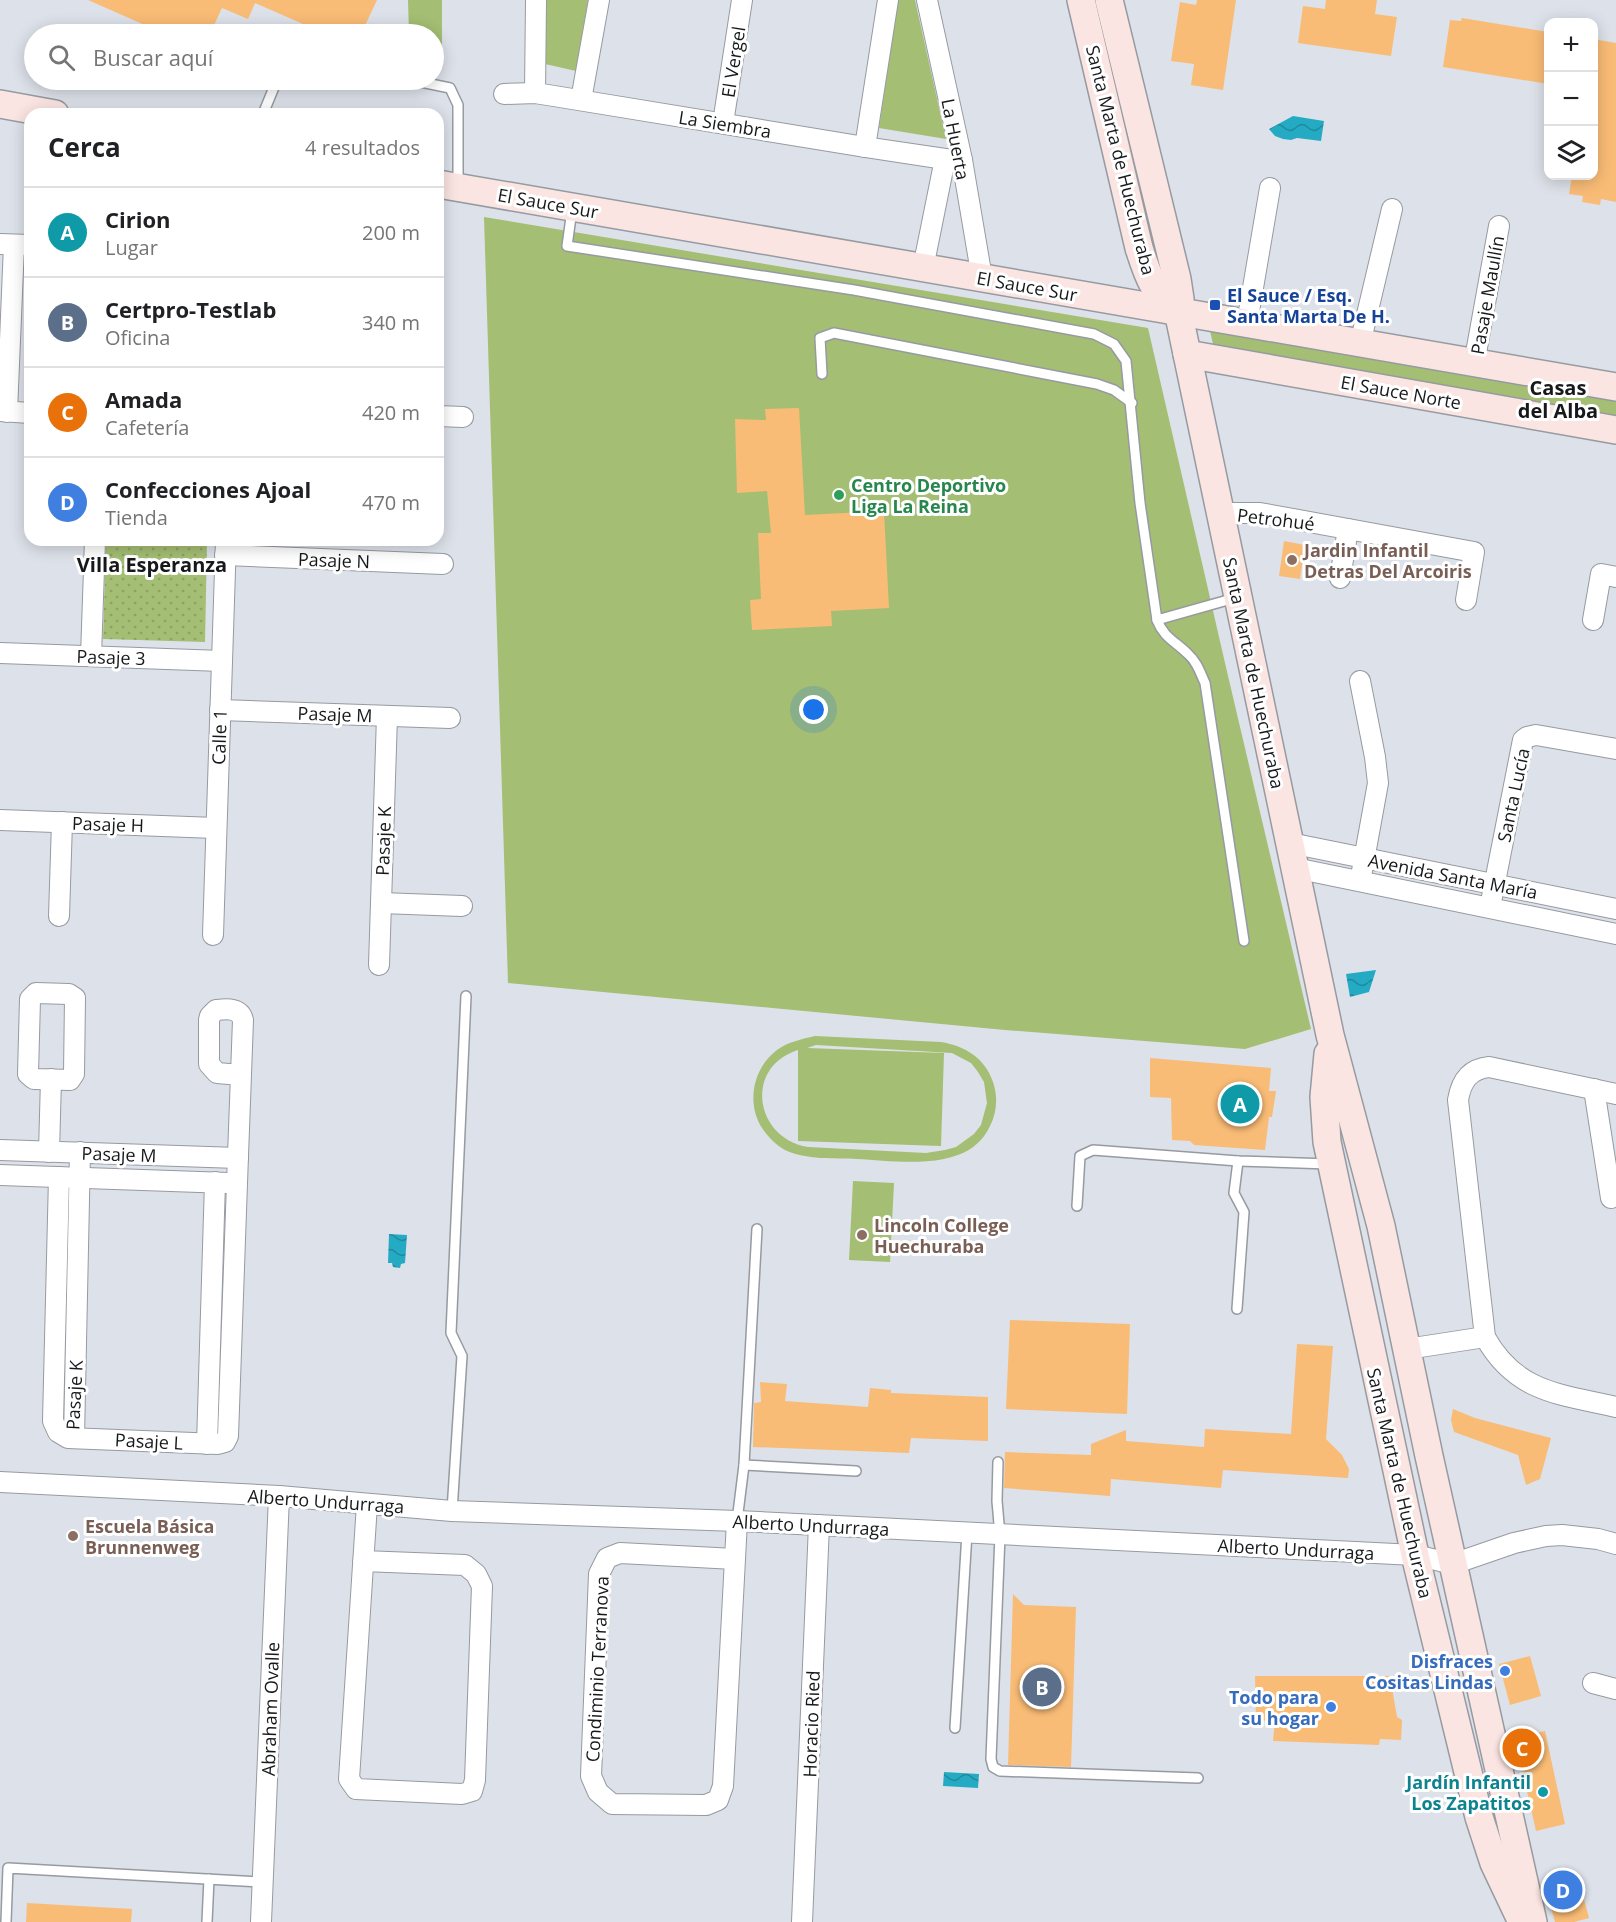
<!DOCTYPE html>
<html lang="es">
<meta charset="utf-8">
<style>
:root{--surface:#fff;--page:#f6f6f6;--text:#202124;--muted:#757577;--line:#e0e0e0;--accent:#2563eb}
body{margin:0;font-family:"Open Sans",sans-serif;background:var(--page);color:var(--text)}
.controls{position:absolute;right:18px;top:18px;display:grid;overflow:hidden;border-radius:12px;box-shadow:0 3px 15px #0003}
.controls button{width:54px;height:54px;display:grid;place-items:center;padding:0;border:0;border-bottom:2px solid var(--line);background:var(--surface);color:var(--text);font:30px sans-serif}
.you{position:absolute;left:814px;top:710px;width:21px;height:21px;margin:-15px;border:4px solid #fff;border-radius:50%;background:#1a73e8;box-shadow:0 0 0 9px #1a73e833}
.badge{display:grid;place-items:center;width:39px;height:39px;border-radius:50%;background:var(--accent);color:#fff;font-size:20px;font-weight:700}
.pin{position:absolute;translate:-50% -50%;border:3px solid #fff;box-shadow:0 2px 6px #0006}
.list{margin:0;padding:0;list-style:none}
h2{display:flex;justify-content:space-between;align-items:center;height:78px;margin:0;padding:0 24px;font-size:26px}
h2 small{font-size:20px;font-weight:400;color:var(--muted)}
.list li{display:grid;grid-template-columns:39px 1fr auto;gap:18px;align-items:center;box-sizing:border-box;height:90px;padding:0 24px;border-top:2px solid var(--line)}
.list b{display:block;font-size:22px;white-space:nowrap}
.list p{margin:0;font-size:20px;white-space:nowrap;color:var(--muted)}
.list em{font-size:20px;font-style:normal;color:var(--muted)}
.icon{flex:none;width:33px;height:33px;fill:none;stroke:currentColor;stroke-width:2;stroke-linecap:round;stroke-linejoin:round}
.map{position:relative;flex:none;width:1616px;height:1922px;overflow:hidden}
.search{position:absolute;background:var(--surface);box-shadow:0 3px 15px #0003;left:24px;top:24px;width:420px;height:66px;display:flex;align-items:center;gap:15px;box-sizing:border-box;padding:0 21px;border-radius:33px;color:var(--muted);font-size:22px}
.panel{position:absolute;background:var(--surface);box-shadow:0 3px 15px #0003;left:24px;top:108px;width:420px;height:438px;border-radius:18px}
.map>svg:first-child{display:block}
</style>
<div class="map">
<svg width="1616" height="1922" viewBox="0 0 1616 1922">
<defs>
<pattern id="park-dots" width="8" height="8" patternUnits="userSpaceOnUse" patternTransform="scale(1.5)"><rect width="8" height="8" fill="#a4be73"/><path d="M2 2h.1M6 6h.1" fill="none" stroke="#8ca363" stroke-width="1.8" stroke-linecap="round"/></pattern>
<pattern id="water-waves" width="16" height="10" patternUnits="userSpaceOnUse" patternTransform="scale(1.5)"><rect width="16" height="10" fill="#24abc3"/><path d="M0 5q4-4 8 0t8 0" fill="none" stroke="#1e8a9e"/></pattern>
</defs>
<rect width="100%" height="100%" fill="#dde1e9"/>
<g fill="#a4be73" fill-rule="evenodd">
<polygon points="408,0 442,0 442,46 434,46 434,34 409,34"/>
<polygon points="545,0 588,0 576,71 545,64"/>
<polygon points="898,0 915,0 946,139 879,128"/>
<polygon points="484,217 1148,328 1225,663 1311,1029 1245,1049 1005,1030 508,983"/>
<polygon points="1206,313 1616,388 1616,427 1215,353"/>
<path d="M815,1036L941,1042C965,1046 985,1058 993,1082C998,1097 997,1112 990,1126C969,1173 899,1161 857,1159C835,1158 806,1160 785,1150C776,1145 768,1137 762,1128C746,1103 753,1068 777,1050C788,1042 802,1039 815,1036ZM816,1045L952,1053L971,1063L978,1072L984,1082L987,1103L981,1125L974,1134L956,1147L945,1150L926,1153L808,1147C754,1138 744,1067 798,1050V1141L941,1146L944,1053L807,1048Z"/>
<polygon points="853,1181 894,1183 890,1262 849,1260"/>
</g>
<polygon fill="url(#park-dots)" points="106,540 207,540 205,642 103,639"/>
<g fill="url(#water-waves)">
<polygon points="1293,116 1324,121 1321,141 1297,138 1291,140 1283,139 1275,136 1269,129"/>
<polygon points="1376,970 1369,992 1350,997 1346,974"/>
<polygon points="389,1234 407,1235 405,1263 401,1264 400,1268 393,1267 392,1263 388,1263"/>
<polygon points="944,1772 979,1774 978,1788 943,1786"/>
</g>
<g fill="#f9bc76">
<polygon points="88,0 377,0 361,34 326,34 255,3 248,19 222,8 210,34 165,34"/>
<polygon points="1197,0 1236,0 1223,90 1191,85 1194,64 1171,61 1180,2 1196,5"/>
<polygon points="1326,0 1377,0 1375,14 1397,17 1391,56 1298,43 1303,6 1325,9"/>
<polygon points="1462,18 1548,32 1548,84 1443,67 1450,20 1461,21"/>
<polygon points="1593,39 1616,43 1616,202 1601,199 1600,205 1582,202 1583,196 1569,194 1572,176 1593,176"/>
<polygon points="799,408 805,515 884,511 889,608 831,611 832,626 752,630 750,600 761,599 758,533 771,533 767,491 737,493 735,419 766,420 765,409"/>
<polygon points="1284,541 1305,545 1300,579 1279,576"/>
<polygon points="1150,1058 1271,1068 1269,1091 1276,1091 1272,1117 1269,1117 1265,1150 1194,1145 1190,1141 1172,1140 1171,1098 1150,1097"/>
<polygon points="1010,1320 1130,1324 1127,1414 1006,1409"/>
<polygon points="1297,1344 1333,1346 1326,1439 1342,1455 1349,1469 1348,1478 1223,1470 1221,1488 1111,1479 1110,1496 1004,1488 1005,1452 1091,1455 1091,1444 1126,1430 1126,1441 1204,1447 1205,1429 1291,1434"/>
<polygon points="760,1382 787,1384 785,1401 868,1407 870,1388 891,1390 891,1393 988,1397 988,1441 911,1438 909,1453 753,1447 754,1403 761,1402"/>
<polygon points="1453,1409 1475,1418 1551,1438 1540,1479 1526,1485 1518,1455 1454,1432 1451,1420"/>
<polygon points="1013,1594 1024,1605 1076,1607 1071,1767 1008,1765"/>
<polygon points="1530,1656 1541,1696 1510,1705 1499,1664"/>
<polygon points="1255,1676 1390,1676 1397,1717 1402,1720 1401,1740 1380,1739 1379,1745 1273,1741 1275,1720 1256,1721"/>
<polygon points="1545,1731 1565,1824 1536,1831 1515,1738"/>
<polygon points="1577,1874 1589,1918 1574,1922 1555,1922 1544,1883"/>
<polygon points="27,1903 132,1909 131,1922 26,1922"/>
</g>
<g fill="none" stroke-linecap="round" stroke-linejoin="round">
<defs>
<g id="lane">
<polyline points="411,80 450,88 458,105 458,185"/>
<polyline points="263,114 277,80"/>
<path d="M572,210L567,246L854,290L1094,334L1114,344L1126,361L1140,503L1157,620C1164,638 1175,641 1188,654C1197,662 1200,672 1205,683L1244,941"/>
<polyline points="822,374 820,338 834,333 1097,384 1114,390 1132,403"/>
<polyline points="1157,620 1235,598"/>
<polyline points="1077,1206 1080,1156 1093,1150 1238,1161 1329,1164"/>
<polyline points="1237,1309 1244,1212 1234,1193 1238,1161"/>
<polyline points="998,1462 997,1501 1000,1535 991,1759 993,1767 1000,1771 1198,1778"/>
<polyline points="744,1465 856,1471"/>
<polyline points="452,1511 462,1356 451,1333 466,996"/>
<polyline points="737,1521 744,1465 757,1229"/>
<polyline points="955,1728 967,1533"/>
<polyline points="6,1922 8,1868 262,1882"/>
<polyline points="207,1922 209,1879"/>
</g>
<g id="street">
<polyline points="927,0 962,160 982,278"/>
<polyline points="535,93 536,0"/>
<polyline points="504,94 535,93 554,96 865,147 945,159 962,160"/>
<polyline points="581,100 599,0"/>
<polyline points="723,123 742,0"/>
<polyline points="865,147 888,0"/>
<polyline points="0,244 30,245"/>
<polyline points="923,268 945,159"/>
<polyline points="1247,323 1270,188"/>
<polyline points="1360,344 1392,209"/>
<polyline points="1474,364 1499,226"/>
<polyline points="0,411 30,413"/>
<polyline points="7,412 14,245"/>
<polyline points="438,416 463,417"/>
<polyline points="1220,513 1260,513 1474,552 1466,600"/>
<polyline points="225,555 443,564"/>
<polyline points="1340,578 1348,529"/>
<polyline points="1593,620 1601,574 1616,577"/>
<polyline points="0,653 222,661"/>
<polyline points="91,656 95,540"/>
<polyline points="1360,681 1375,757 1378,783 1362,871"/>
<polyline points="220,710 450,718"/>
<polyline points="0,820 216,828"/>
<polyline points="1290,843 1616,909"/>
<polyline points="1295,868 1616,934"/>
<polyline points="1492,897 1523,740 1527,737 1536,735 1616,749"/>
<polyline points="381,903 462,906"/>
<polyline points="59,916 62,822"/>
<polyline points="213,935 226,540"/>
<polyline points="379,965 387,716"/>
<polygon points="36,993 69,994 75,998 74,1074 70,1080 34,1079 28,1074 30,999"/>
<polyline points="1594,1089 1611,1198"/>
<path d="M1616,1094L1489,1067C1469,1069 1461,1082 1458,1100L1485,1337C1516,1393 1560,1394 1616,1407"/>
<polyline points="0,1150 238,1158"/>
<polyline points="49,1152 51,1079"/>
<polyline points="0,1175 228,1183"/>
<path d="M59,1177L53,1421L58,1432L68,1438L218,1444L225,1442L228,1436L237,1183C239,1128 241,1074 243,1020C240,1007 226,1009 216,1010L210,1016L209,1020V1064L217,1073L241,1075"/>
<polyline points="1407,1349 1485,1337"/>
<polyline points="74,1438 80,1152"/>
<polyline points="207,1444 215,1182"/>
<polyline points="0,1482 279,1496 452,1511 737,1521 1415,1555 1453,1564 1514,1543 1546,1536 1562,1535 1598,1539 1616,1544"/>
<polyline points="735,1559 620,1553 607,1558 599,1574 591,1776 598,1792 612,1804 706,1805 718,1800 723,1786 737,1521"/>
<polyline points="363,1561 465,1565 476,1574 482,1586 475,1780 472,1791 462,1794 356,1789 349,1779 367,1504"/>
<polyline points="1593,1683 1616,1689"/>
<polyline points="261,1922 279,1496"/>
<polyline points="802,1922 819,1525"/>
</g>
<g id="secondary">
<path d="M1081,0L1139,248C1148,276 1153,293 1178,311"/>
<polyline points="1109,0 1177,279 1180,299 1178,311 1330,1035 1381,1226 1429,1456 1533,1922"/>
<polyline points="0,104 55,114"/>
<polyline points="438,184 1616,387"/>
<polyline points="1187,354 1616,430"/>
<polyline points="1328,1054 1324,1097 1327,1142 1415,1555 1479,1817 1494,1863 1522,1922"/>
</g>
</defs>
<use href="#lane" stroke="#969aa1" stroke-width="12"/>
<use href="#street" stroke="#969aa1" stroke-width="22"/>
<use href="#secondary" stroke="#969aa1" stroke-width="30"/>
<use href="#lane" stroke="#fff" stroke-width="9"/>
<use href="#street" stroke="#fff" stroke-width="20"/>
<use href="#secondary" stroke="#fbe5e2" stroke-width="27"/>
</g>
<rect fill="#1a4fb4" stroke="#fff" stroke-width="2" x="1209" y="299" width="12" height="12" rx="3"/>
<circle fill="#2e9e5b" stroke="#fff" stroke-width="2" cx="839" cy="495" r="6"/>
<g fill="#8d6e63" stroke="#fff" stroke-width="2">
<circle cx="1292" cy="560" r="6"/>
<circle cx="862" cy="1235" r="6"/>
<circle cx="73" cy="1536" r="6"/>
</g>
<g fill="#3f7fe0" stroke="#fff" stroke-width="2">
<circle cx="1505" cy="1671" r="6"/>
<circle cx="1331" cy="1707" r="6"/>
</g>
<circle fill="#0f9aa8" stroke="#fff" stroke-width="2" cx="1543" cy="1792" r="6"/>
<g text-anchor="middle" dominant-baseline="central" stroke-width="6" stroke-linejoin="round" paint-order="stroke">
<g font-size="18" fill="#16181a" stroke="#fff">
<text transform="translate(733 62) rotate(-81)">El Vergel</text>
<text transform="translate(725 124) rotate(9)">La Siembra</text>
<text transform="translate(956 139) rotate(79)">La Huerta</text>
<text transform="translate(1121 160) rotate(76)">Santa Marta de Huechuraba</text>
<text transform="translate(548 203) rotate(10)">El Sauce Sur</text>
<text transform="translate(1027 286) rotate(10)">El Sauce Sur</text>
<text transform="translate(1487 295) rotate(-80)">Pasaje Maullín</text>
<text transform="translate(1401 392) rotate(10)">El Sauce Norte</text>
<text transform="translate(1276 519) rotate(7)">Petrohué</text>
<text transform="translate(334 560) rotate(2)">Pasaje N</text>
<text transform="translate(111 657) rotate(2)">Pasaje 3</text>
<text transform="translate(1254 673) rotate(78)">Santa Marta de Huechuraba</text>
<text transform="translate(335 714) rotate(2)">Pasaje M</text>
<text transform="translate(219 737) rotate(-88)">Calle 1</text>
<text transform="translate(1513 795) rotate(-78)">Santa Lucía</text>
<text transform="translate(108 824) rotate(2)">Pasaje H</text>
<text transform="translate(383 841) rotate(-88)">Pasaje K</text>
<text transform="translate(1453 876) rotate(11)">Avenida Santa María</text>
<text transform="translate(119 1154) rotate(2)">Pasaje M</text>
<text transform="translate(74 1395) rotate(-87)">Pasaje K</text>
<text transform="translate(149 1441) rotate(3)">Pasaje L</text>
<text transform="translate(1400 1483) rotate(77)">Santa Marta de Huechuraba</text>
<text transform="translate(326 1501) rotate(4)">Alberto Undurraga</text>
<text transform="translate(811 1525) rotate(3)">Alberto Undurraga</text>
<text transform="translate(1296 1549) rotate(3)">Alberto Undurraga</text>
<text transform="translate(597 1669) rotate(-87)">Condiminio Terranova</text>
<text transform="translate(270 1709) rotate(-88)">Abraham Ovalle</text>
<text transform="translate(811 1724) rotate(-88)">Horacio Ried</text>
</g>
<g font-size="18" font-weight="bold" fill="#164399" stroke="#fff" text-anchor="start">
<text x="1227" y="295">El Sauce / Esq.<tspan x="1227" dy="21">Santa Marta De H.</tspan></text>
</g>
<g font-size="18" font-weight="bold" fill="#27864d" stroke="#fff" text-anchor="start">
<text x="851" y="485">Centro Deportivo<tspan x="851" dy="21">Liga La Reina</tspan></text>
</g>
<g font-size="18" font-weight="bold" fill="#785e54" stroke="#fff" text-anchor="start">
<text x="1304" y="550">Jardin Infantil<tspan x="1304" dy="21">Detras Del Arcoiris</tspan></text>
<text x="874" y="1225">Lincoln College<tspan x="874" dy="21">Huechuraba</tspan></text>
<text x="85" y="1526">Escuela Básica<tspan x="85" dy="21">Brunnenweg</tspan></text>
</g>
<g font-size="18" font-weight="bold" fill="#366cbe" stroke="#fff" text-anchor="end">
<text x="1493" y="1661">Disfraces<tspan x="1493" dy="21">Cositas Lindas</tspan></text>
<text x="1319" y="1697">Todo para<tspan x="1319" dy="21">su hogar</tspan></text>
</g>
<g font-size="18" font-weight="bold" fill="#0d838f" stroke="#fff" text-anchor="end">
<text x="1531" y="1782">Jardín Infantil<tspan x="1531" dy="21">Los Zapatitos</tspan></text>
</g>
<g font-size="20" font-weight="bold" fill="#16181a" stroke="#fff">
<text x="1558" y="387">Casas<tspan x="1558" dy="23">del Alba</tspan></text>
<text x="152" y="564">Villa Esperanza</text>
</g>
</g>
</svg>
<div class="controls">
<button>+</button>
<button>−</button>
<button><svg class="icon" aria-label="layers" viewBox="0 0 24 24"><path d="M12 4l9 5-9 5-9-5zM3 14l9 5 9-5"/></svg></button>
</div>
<div class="you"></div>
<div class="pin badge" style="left:1240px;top:1104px;background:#0f9aa8">A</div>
<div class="pin badge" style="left:1042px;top:1687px;background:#5c6f8a">B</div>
<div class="pin badge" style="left:1522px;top:1748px;background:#e8710a">C</div>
<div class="pin badge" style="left:1563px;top:1890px;background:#3f7fe0">D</div>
<div class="search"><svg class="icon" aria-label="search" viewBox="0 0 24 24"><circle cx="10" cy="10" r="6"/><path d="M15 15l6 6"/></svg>Buscar aquí</div>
<section class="panel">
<h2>Cerca<small>4 resultados</small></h2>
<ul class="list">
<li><span class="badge" style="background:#0f9aa8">A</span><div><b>Cirion</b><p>Lugar</p></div><em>200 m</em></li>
<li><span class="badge" style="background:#5c6f8a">B</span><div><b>Certpro-Testlab</b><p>Oficina</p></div><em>340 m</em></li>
<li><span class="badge" style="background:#e8710a">C</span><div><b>Amada</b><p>Cafetería</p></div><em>420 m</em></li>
<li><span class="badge" style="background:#3f7fe0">D</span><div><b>Confecciones Ajoal</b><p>Tienda</p></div><em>470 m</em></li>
</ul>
</section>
</div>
